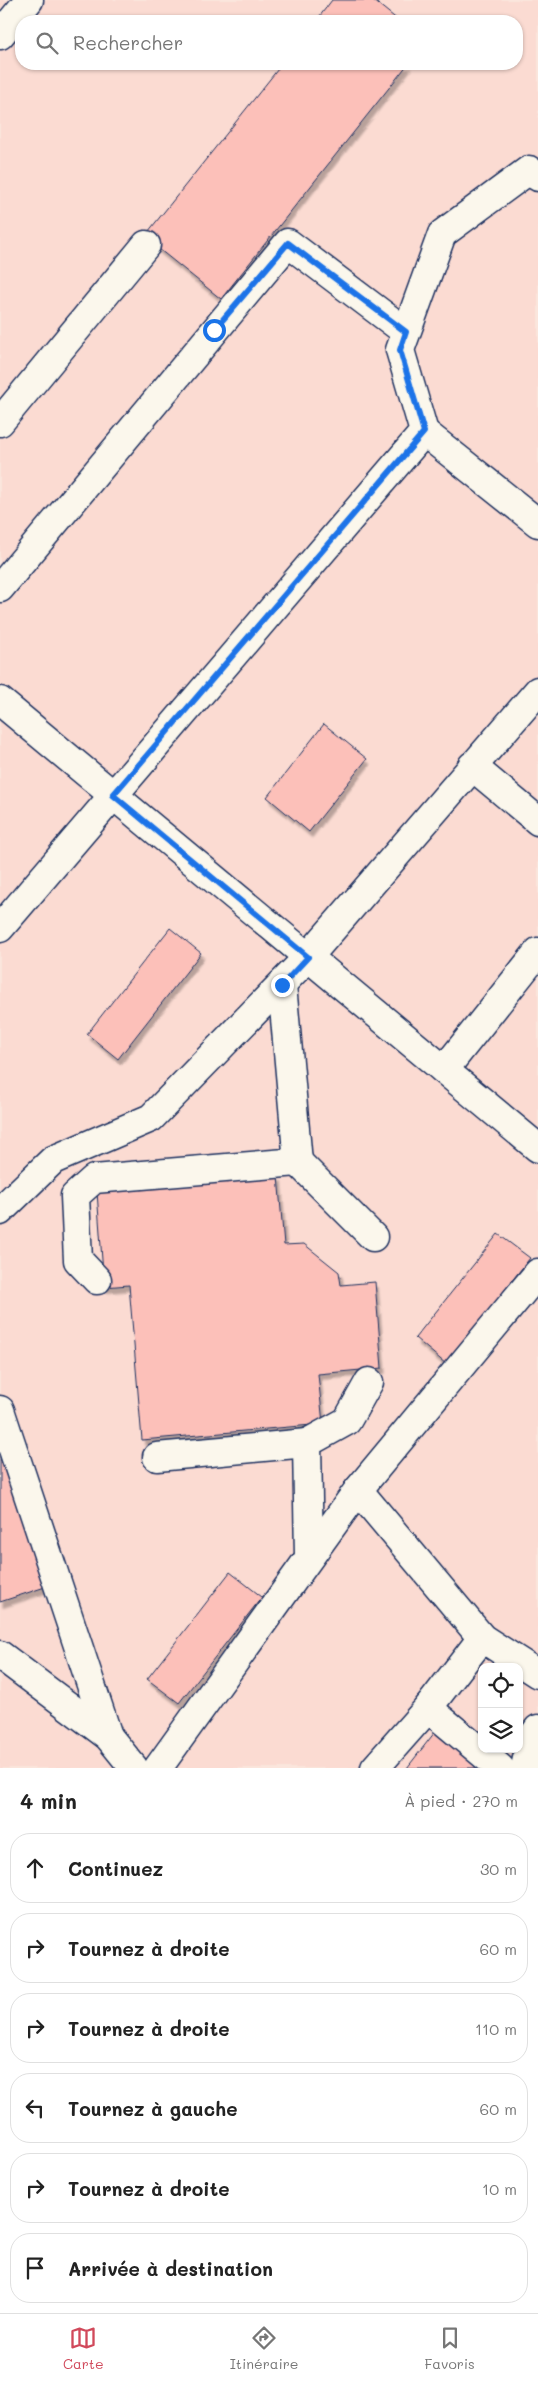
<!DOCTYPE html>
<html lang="fr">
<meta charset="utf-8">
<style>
:root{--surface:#fff;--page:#f6f6f6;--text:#222;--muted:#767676;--line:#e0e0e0;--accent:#d1495b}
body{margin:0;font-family:Mali,sans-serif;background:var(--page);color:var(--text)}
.controls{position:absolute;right:15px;bottom:15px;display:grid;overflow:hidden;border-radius:10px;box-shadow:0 1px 4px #0004}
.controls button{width:45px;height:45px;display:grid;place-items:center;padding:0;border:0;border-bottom:1px solid var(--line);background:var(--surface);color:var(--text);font:25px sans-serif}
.stop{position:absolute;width:15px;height:15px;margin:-11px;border:4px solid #1a73e8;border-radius:50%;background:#fff}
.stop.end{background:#1a73e8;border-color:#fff;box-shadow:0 1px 5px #0008}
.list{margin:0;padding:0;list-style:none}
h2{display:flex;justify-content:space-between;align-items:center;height:65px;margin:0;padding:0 20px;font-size:21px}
h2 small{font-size:16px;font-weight:400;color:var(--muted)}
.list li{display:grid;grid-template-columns:32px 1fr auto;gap:15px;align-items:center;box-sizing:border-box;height:70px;margin:0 10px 10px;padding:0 10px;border:1px solid var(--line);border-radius:20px}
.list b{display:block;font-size:19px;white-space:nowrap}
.list em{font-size:16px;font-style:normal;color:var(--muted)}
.icon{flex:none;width:28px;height:28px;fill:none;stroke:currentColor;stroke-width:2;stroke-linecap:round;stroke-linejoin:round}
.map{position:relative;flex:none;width:538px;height:1768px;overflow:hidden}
.search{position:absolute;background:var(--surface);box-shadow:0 1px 4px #0004;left:15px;right:15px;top:15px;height:55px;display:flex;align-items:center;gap:12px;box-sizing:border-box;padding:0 18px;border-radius:20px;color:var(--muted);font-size:19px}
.sheet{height:545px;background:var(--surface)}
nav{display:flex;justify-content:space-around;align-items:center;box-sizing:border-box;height:70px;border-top:1px solid var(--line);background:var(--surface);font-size:14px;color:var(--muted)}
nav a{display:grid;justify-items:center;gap:2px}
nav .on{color:var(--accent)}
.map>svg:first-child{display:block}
</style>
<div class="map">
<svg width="538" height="1768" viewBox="0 0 538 1768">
<defs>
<filter id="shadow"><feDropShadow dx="3" dy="5.5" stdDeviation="1" flood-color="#0004"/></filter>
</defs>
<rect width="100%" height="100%" fill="#fbe6dd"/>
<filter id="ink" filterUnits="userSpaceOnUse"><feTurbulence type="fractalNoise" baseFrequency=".02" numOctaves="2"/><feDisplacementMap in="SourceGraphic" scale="10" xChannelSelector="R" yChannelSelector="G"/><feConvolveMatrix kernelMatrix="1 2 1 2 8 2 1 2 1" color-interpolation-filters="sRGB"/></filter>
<g filter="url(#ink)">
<path fill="#fbdbd2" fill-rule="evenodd" d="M0,0H538V1768H0ZM21,21H517V64H21ZM482,1667H519V1749H482Z"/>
<g fill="#fcc0b9" stroke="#1b2f5e" filter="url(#shadow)">
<polygon points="332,0 373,0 399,21 316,21"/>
<polygon points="282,64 408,64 221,299 144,237"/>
<polygon points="324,724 367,759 309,832 267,797"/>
<polygon points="170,928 201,953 118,1059 87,1034"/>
<polygon points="278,1176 284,1245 304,1244 339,1272 341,1285 375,1282 382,1368 318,1374 323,1424 142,1440 129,1285 104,1287 97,1192"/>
<polygon points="498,1234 530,1258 446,1364 415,1338"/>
<polygon points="0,1430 54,1584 0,1602"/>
<polygon points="230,1572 262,1597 179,1703 147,1679"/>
<polygon points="435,1732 481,1768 407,1768"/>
</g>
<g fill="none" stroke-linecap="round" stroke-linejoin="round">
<defs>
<g id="minor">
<polyline points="0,35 29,0"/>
<polyline points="0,422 146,245"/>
<polyline points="424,432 538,523"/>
<polyline points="0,588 288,243 406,332"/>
<polyline points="0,701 538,1148"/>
<polyline points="472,766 538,821"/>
<polyline points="0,928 424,432 400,350 442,234 529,170 538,177"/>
<polyline points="444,1070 538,952"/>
<polyline points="298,1162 373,1237"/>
<polyline points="0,1211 53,1160 151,1118 308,957 538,691"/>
<polyline points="97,1280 78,1260 75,1196 94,1179 298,1162 282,985"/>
<polyline points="0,1410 108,1736"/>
<polyline points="157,1457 307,1443"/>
<polyline points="358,1490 482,1638 538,1674"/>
<polyline points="309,1557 307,1443 347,1421 369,1382"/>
<polyline points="0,1655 108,1736 134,1768"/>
<polyline points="428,1708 500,1768"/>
<polyline points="158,1768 358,1490 538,1273"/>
<polyline points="375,1768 428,1708 482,1638"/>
<polyline points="525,1768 531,1739 538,1729"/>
</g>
</defs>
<use href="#minor" stroke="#1b2f5e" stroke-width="31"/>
<use href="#minor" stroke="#fbf7ec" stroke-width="28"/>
</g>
</g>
<g fill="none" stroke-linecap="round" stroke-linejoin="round" filter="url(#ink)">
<polyline stroke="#1a73e8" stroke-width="6" points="214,330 288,243 406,332 400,350 424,432 113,795 308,957 282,985"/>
</g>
</svg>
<div class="controls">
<button><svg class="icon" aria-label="locate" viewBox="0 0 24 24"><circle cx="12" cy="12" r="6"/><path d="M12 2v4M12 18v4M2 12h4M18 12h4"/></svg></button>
<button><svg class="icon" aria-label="layers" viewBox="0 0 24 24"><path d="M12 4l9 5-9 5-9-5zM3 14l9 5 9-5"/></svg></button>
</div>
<div class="stop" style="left:214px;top:330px"></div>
<div class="stop end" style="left:282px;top:985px"></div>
<div class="search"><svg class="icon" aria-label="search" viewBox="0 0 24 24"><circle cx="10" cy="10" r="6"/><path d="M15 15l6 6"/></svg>Rechercher</div>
</div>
<section class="sheet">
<h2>4 min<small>À pied · 270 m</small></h2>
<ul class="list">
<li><svg class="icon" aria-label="ahead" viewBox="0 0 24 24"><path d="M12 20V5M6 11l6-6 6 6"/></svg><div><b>Continuez</b></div><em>30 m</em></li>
<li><svg class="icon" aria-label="right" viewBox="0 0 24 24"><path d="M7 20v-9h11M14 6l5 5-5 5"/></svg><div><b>Tournez à droite</b></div><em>60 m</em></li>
<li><svg class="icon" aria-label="right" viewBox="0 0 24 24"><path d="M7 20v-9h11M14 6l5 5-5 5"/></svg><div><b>Tournez à droite</b></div><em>110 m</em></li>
<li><svg class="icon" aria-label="left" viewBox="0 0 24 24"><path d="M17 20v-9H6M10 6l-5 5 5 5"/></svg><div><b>Tournez à gauche</b></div><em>60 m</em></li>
<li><svg class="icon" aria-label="right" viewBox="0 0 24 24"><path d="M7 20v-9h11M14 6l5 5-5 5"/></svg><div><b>Tournez à droite</b></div><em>10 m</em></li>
<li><svg class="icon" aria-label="arrive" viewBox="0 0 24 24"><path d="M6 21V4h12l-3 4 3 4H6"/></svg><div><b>Arrivée à destination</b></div></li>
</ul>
</section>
<nav>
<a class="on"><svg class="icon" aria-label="map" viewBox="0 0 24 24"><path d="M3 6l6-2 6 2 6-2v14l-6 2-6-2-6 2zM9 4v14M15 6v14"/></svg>Carte</a>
<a><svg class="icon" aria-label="directions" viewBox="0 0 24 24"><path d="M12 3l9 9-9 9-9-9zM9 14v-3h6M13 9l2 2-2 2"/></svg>Itinéraire</a>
<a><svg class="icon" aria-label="saved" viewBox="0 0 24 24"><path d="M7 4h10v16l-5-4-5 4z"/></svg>Favoris</a>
</nav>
